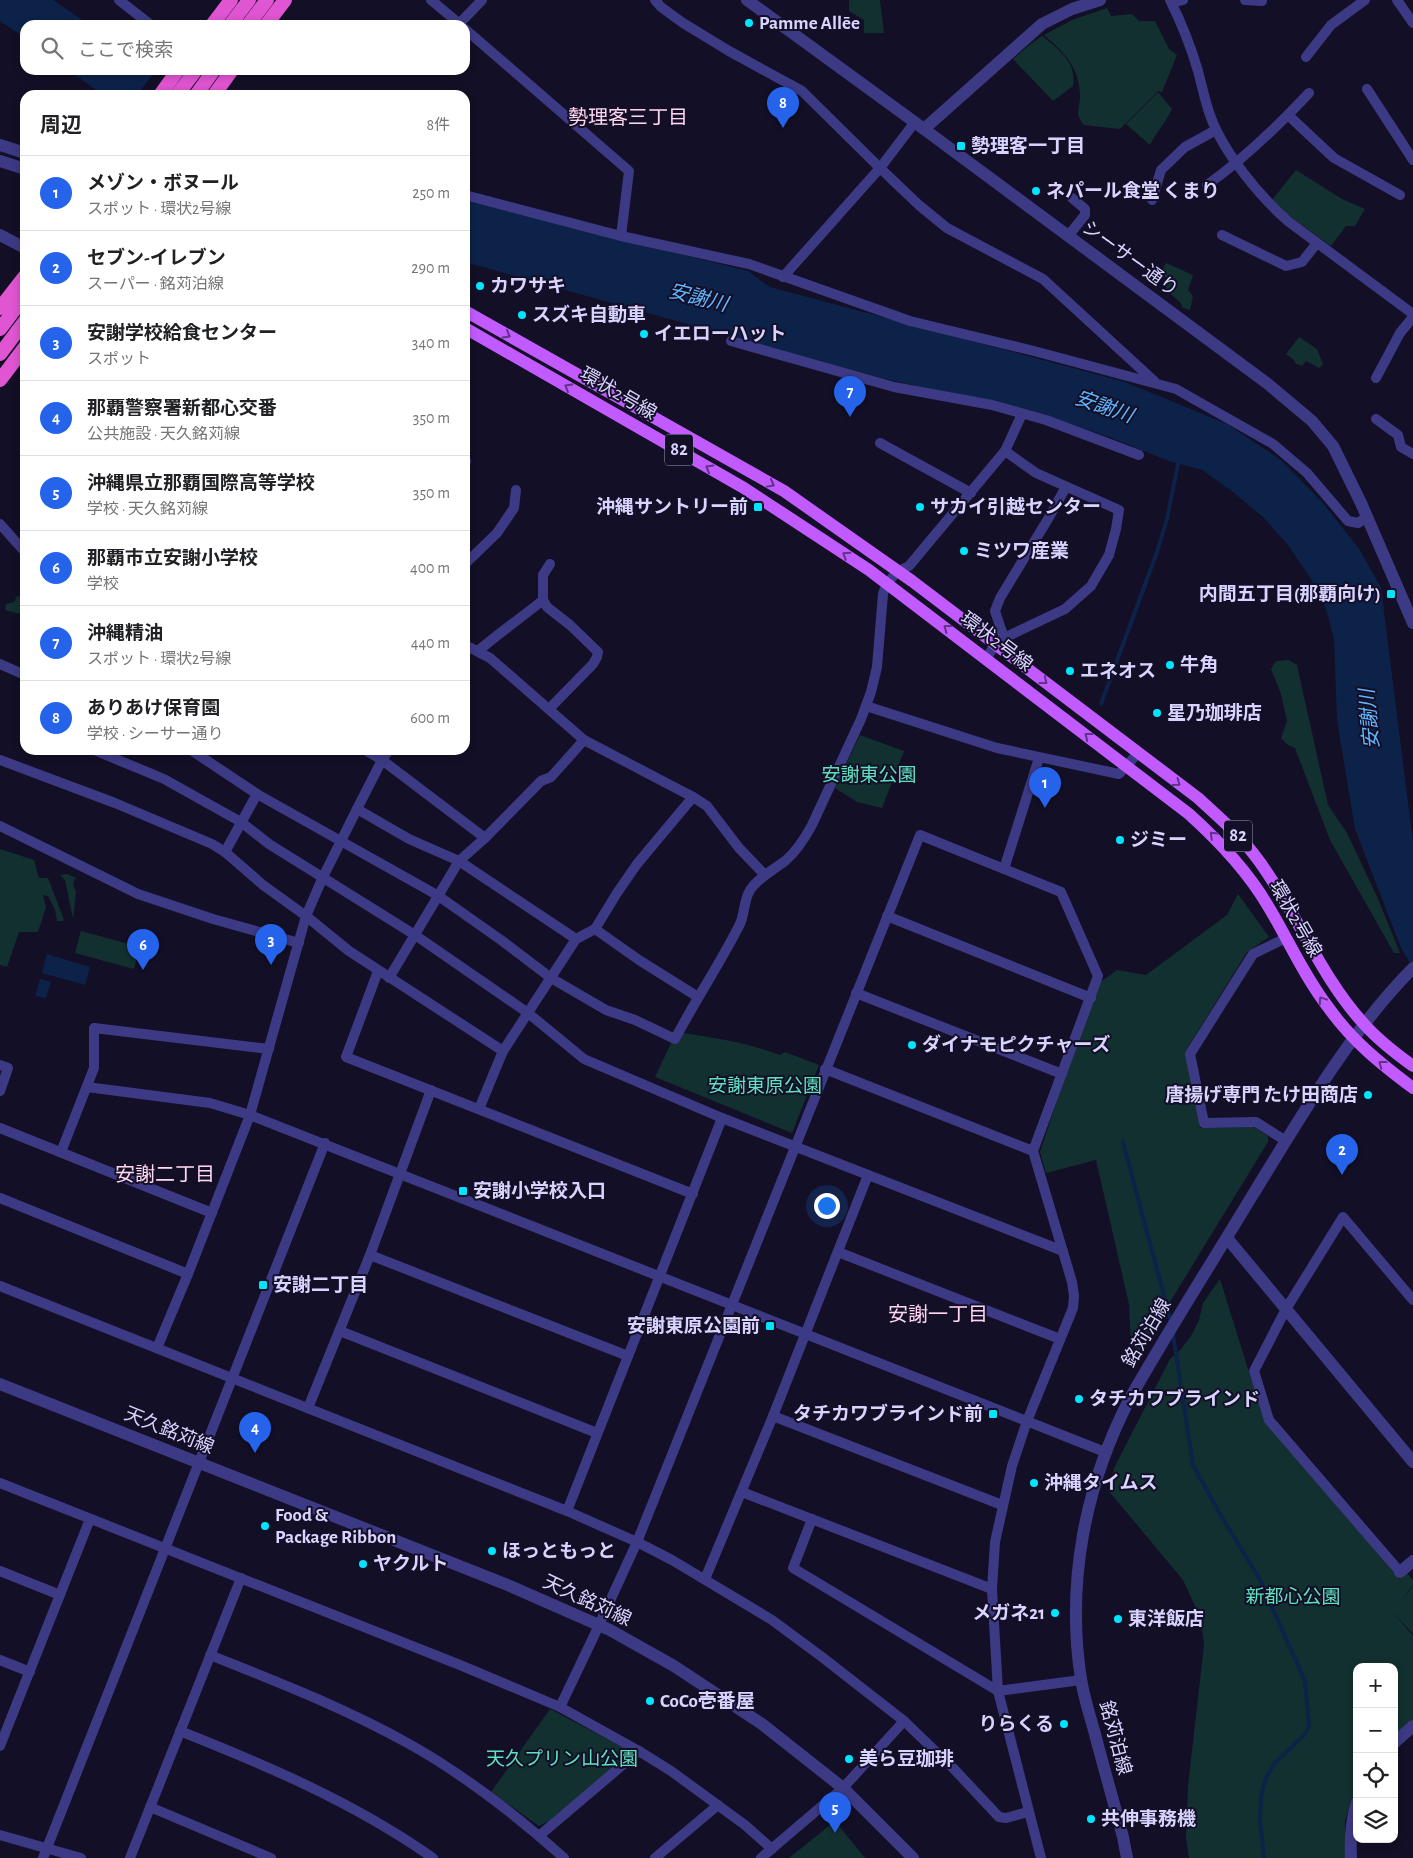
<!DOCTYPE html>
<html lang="ja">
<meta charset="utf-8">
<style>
:root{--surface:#fff;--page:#f6f6f6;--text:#202124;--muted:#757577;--line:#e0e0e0;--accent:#2563eb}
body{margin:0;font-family:"Alegreya Sans","Noto Sans JP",sans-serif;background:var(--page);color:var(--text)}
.controls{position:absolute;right:15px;bottom:15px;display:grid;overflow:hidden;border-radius:10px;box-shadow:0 2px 8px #0003}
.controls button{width:45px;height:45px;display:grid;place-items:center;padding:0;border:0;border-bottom:1px solid var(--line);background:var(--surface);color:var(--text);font:25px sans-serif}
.you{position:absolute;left:826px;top:1205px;width:18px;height:18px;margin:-12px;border:4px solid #fff;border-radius:50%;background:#1a73e8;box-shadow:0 0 0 8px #1a73e833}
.badge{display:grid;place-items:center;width:32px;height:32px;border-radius:50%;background:var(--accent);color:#fff;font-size:16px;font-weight:700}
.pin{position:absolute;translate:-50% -41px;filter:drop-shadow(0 1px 2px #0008)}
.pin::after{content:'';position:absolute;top:26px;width:18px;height:15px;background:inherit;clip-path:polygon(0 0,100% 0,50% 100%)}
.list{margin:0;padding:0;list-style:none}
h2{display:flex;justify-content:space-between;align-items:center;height:65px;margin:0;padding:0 20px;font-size:21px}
h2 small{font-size:16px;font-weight:400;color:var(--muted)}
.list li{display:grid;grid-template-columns:32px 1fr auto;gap:15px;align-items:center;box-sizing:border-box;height:75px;padding:0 20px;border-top:1px solid var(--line)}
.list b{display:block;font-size:19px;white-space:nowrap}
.list p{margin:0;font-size:16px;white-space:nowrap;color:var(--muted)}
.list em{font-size:16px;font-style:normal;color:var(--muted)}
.icon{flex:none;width:28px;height:28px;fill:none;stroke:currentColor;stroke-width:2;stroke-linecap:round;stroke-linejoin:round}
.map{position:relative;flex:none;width:1413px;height:1858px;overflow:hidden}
.search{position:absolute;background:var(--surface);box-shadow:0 2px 8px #0003;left:20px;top:20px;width:450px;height:55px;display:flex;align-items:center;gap:12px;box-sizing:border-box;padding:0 18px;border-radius:15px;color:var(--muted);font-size:19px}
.panel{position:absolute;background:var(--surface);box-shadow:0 2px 8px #0003;left:20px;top:90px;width:450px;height:665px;border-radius:15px}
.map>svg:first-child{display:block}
</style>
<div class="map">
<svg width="1413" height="1858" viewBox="0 0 1413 1858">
<rect width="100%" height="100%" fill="#130f26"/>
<g fill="#12302f">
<polygon points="849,0 880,0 884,33 864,33 864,20 849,11"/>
<path d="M1107,8L1111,16L1132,14L1139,21H1155L1169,49L1177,55L1162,92L1158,91L1120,129L1084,125C1074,113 1080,109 1080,96C1080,68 1064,52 1044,35L1072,20Z"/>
<path d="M1042,36C1059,49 1077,63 1073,86L1053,101L1013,59L1028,46Z"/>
<path d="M1158,92L1172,109C1166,122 1156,132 1150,145L1126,124Z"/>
<polygon points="1296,170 1342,199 1365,209 1355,226 1346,226 1331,246 1288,215 1272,200"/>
<polygon points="1166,263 1193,275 1188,290 1193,296 1190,310 1183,308 1181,303 1166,290 1166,278 1161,272"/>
<polygon points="1299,337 1317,349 1323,364 1319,368 1306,361 1302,366 1295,363 1294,360 1286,354"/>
<polygon points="17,596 25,598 25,615 5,610 6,604 14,602"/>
<polygon points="1289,660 1297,665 1328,805 1347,833 1378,899 1400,953 1394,953 1330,840 1295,748 1288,745 1281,738 1287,721 1281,694 1271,669 1276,661"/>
<polygon points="860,735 904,751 882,808 857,802 835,788"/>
<polygon points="0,849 34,860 39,878 48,878 64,920 63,921 57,921 55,910 48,896 43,895 46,907 38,932 19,932 7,967 0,965"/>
<polygon points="67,874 76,878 73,883 76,893 73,919 65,880 60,875"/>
<polygon points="1238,894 1269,937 1247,952 1185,1052 1200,1128 1251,1127 1257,1129 1268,1136 1268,1142 1140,1351 1131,1346 1129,1304 1096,1160 1046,1173 1040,1152 1095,986 1117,970 1146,975 1227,915"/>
<polygon points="81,931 140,947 134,969 75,953"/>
<path d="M683,1033C717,1038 748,1043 780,1055L785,1052L819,1065L792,1133L655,1077L672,1041Z"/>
<polygon points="1220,1279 1262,1414 1399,1579 1407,1573 1413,1580 1413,1585 1397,1605 1413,1586 1413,1634 1392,1611 1413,1636 1413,1720 1394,1736 1394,1667 1357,1667 1357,1784 1345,1821 1346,1858 1189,1858 1186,1837 1188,1786 1204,1645 1201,1619 1183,1580 1108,1490 1114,1468 1170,1359 1181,1349 1191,1336 1199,1320 1203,1303"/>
<polygon points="550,1709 626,1749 628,1757 551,1820 539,1826 491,1792"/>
<polygon points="835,1821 865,1858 789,1858"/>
</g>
<g fill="#0c2248">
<polygon points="0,0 53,0 90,25 25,25 25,38 0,21"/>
<polygon points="68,70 155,70 189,95 103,95"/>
<polygon points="465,200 748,271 770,287 1125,382 1227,424 1281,460 1323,503 1360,550 1381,588 1413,842 1413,968 1401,948 1355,829 1337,720 1334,639 1326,609 1311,579 1288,545 1264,518 1233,492 1202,470 1169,461 1109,437 1035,412 881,378 465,262"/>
<polygon points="47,954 90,967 85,985 42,973"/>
<polygon points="40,979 51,982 46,998 35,996"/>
</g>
<polygon fill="#130f26" points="156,70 160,70 192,95 137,95"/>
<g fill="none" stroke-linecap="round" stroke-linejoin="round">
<g stroke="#0c2248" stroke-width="4">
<polyline points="1101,704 1157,552 1167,519 1179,459"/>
<polyline points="1123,1142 1171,1322"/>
<polyline points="1173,1334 1193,1465 1220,1514 1259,1578 1305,1681 1309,1725 1305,1734 1274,1764 1266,1778 1261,1797 1260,1819 1264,1858"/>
</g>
<g stroke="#3d3a85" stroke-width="10">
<polyline points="119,0 151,25"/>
<polyline points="431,0 461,25"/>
<polyline points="655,0 661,7 683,23 729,51 802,91 880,168 920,206 947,228 1043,279 1154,381"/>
<path d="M1170,0C1181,22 1191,47 1198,71C1202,86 1205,101 1210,115C1223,152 1260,197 1289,222L1413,314"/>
<polyline points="1245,0 1262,1"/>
<polyline points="1397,0 1413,23"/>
<polyline points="1172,3 1183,0"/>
<polyline points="459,24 482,0"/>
<polyline points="465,29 629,171 621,236"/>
<polyline points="1306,57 1331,25 1365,0"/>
<polyline points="1367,89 1413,160"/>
<polyline points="1288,115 1334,158 1400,195"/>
<path d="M1207,185C1245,158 1277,127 1309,93"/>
<polyline points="465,195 621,236 749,264 910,321 1034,351 1176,389 1273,444 1307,473 1348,521 1358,523 1367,517"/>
<polyline points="1152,200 1161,170 1185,147 1216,130"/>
<polyline points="1222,235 1286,266 1302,262 1317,243"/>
<polyline points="1068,236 1085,215 1085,209 1072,198"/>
<polyline points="783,277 880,168 915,122"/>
<polyline points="731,341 894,387 992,405 1046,420 1139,455"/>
<polyline points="1376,378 1400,333 1413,317"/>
<polyline points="1376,419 1398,435 1401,447 1413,454"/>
<polyline points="880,443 971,493"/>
<polyline points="1005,451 1022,414"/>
<polyline points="465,464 466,461"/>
<polyline points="0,524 25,552"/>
<polyline points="465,564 497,533 514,508 516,490"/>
<polyline points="465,645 490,658 584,740 693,797 707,806 739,848 765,875"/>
<path d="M478,651C499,633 521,618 543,600"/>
<polyline points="986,658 996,644 1004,638 995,611 1000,598 1048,519 1066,487"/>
<polyline points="0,664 25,675"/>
<polyline points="866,706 997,748 1119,774 1138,753"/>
<polyline points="549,709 593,664 597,657 598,652 570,625 547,607 543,600 543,575 550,564"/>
<polyline points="94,750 164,779 241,822 269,844 415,935 528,1013 584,1059 722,1118 1063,1251"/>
<path d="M191,750L257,794L437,895L501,940L551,978L606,1010L635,1020L675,1039C695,1001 719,965 739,926C745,915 743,902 750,890C759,877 772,871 785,861C796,852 805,838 812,825L861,719L871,692L877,667L883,594C887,580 895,572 909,566L1005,451L1036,473L1119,510L1116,529L1109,555L1091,586L1065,609L1004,638"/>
<polyline points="365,750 382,760 485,838"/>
<polyline points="0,760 115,803 212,844 225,852 263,885 306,916 349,951 503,1051"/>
<polyline points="357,809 409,839 459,861 576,939"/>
<polyline points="0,826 138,894 213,919 299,943"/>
<polyline points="225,852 257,794"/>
<polyline points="1004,869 1039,758"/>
<polyline points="887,916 1091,998"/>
<polyline points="595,929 639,960 698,997"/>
<polyline points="1286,938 1253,954 1190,1054 1204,1123 1256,1122 1286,1141"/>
<polyline points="378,971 346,1057 693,1194"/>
<polyline points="389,978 459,861 485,838 541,781 551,777 584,740"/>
<polyline points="856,993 1062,1074"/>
<polyline points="0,1065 8,1068 0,1091"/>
<polyline points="825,1069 1033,1151"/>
<polyline points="87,1087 210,1103 250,1115 1105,1452"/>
<polyline points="479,1109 503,1051 576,939 595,929 617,893 637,864 693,797"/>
<polyline points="0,1128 212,1213"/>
<polyline points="61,1152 94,1068 94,1028 269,1049"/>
<polyline points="0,1198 188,1274"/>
<polyline points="838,1252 1060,1339"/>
<polyline points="370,1255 628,1356"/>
<polyline points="0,1286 567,1511 637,1542 672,1560 772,1620 822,1657 904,1721 953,1768 999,1817 1006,1818 1028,1812"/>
<polyline points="340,1331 597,1433"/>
<polyline points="157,1348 188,1274 250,1115 306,916 323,877 357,809 382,760 389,750"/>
<polyline points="308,1408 370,1255 431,1090"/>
<polyline points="773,1416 1002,1505"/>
<polyline points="0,1483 460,1665 560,1707 639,1751 671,1771 745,1825 772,1849"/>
<polyline points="742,1492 992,1589"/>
<polyline points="567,1511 722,1118"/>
<polyline points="812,1519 793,1568 998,1691 1081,1680"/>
<polyline points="0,1571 60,1595"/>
<polyline points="1400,1572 1269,1420 1254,1371 1286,1309 1343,1217 1413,1300"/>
<polyline points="705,1579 773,1416 868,1175"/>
<path d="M210,1655C278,1682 347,1709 411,1745C466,1776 517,1816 564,1858"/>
<polyline points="0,1660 30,1672"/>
<polyline points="560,1707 593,1638 637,1542 920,835 1061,892 1098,976 1033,1151 1072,1282 1074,1296 1073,1308 1027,1421 1012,1466 995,1542 992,1589 998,1691 1041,1858"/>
<path d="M180,1731C268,1766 355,1803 433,1858"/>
<polyline points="0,1746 90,1519"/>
<polyline points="150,1807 271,1858"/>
<polyline points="0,1835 81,1858"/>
<polyline points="539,1836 639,1751"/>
<polyline points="43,1858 325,1143"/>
<polyline points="130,1858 241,1578"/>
<polyline points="655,1858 718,1805"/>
<polyline points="761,1858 843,1788 904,1721"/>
</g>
<g stroke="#3d3a85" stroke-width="12">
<polyline points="747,0 909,118 1268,384 1312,421 1333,446 1361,503 1413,623"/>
<polyline points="924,129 1042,24 1072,9 1100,0"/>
<polyline points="0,145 25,153"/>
<polyline points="0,161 25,169"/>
<polyline points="0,235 25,248"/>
<polyline points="1227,1238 1413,1462"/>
<polyline points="0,1384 510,1586 610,1630 674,1666 762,1724 843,1788 913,1858"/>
<polyline points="1400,1572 1413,1561"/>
<polyline points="1394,1743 1413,1726"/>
<path d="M1127,1858L1123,1837C1114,1803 1104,1769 1095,1734C1090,1716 1084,1698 1081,1679C1066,1583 1085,1486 1129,1400C1168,1331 1211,1264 1252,1196C1301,1117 1347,1035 1413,968"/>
<path d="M1351,1858C1350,1839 1351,1821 1357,1802"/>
</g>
<g stroke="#c25bff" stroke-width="12">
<path d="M465,311L784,491L912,581L1198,798C1220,818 1242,837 1259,861C1297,913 1320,976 1364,1024C1379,1041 1395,1053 1413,1066"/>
<path d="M465,328L744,488L869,570L1189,814C1219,841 1247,870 1268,906C1288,939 1304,976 1328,1007C1352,1041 1381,1064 1413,1088"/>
</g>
<g stroke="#e055d1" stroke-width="14">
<polyline points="212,25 231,0"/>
<polyline points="230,25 249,0"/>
<polyline points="248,25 267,0"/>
<polyline points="266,25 285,0"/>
<polyline points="160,95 178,70"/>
<polyline points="177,95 196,70"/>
<polyline points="196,95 214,70"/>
<polyline points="214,95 232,70"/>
<polyline points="0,308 25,276"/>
<polyline points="0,329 25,296"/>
<polyline points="0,354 25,321"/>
<polyline points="0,380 25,347"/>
</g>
</g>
<defs><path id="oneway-chevron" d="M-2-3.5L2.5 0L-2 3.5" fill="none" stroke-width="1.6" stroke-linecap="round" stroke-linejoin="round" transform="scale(1.25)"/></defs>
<g stroke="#623188">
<use href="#oneway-chevron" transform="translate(507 335) rotate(30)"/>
<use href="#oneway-chevron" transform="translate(568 387) rotate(-150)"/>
<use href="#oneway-chevron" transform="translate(709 468) rotate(-150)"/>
<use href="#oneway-chevron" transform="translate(771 484) rotate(29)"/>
<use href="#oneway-chevron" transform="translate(846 555) rotate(-147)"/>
<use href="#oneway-chevron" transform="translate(947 628) rotate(-143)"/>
<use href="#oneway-chevron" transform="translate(1044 681) rotate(38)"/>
<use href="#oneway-chevron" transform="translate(1088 736) rotate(-142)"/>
<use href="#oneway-chevron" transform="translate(1177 783) rotate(36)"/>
<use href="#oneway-chevron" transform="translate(1213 835) rotate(-136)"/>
<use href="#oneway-chevron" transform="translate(1322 1000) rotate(-124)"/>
<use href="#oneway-chevron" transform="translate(1382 1064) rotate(-143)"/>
</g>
<g fill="#00e5ff" stroke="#130f26" stroke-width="2">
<circle cx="749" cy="23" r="5"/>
<rect x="956" y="141" width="10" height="10" rx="2.5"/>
<circle cx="1036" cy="191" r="5"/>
<circle cx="480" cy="286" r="5"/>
<circle cx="522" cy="315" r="5"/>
<circle cx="644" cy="334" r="5"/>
<rect x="753" y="502" width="10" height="10" rx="2.5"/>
<circle cx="920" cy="507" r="5"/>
<circle cx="964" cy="551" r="5"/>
<rect x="1386" y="589" width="10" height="10" rx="2.5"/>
<circle cx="1170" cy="665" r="5"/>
<circle cx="1070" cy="671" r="5"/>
<circle cx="1157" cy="713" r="5"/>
<circle cx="1120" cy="840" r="5"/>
<circle cx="912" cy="1045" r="5"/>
<circle cx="1368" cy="1095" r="5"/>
<rect x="458" y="1186" width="10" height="10" rx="2.5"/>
<rect x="258" y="1280" width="10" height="10" rx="2.5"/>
<rect x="765" y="1321" width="10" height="10" rx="2.5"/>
<circle cx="1079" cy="1399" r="5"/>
<rect x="988" y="1409" width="10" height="10" rx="2.5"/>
<circle cx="1034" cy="1483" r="5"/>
<circle cx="265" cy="1526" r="5"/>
<circle cx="492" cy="1551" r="5"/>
<circle cx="363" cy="1564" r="5"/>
<circle cx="1055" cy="1613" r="5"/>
<circle cx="1118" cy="1619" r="5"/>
<circle cx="650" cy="1701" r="5"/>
<circle cx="1064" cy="1724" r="5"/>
<circle cx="849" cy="1759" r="5"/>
<circle cx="1091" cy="1819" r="5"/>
</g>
<g text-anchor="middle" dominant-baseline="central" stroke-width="4" stroke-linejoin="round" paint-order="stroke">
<g fill="#130f26" stroke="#9e99be" stroke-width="1">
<rect x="665" y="434.5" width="28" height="31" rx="4"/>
<rect x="1224" y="820.5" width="28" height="31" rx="4"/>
</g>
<g font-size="18" font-weight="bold" fill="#d9d4ff">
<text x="679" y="450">82</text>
<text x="1238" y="836">82</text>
</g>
<g font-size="19" font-weight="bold" fill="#d9d4ff" stroke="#130f26" text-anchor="start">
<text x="759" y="23">Pamme Allēe</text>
<text x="971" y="146">勢理客一丁目</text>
<text x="1046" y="191">ネパール食堂 くまり</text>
<text x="490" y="286">カワサキ</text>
<text x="532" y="315">スズキ自動車</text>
<text x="654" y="334">イエローハット</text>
<text x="748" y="507" text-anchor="end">沖縄サントリー前</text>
<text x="930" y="507">サカイ引越センター</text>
<text x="974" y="551">ミツワ産業</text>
<text x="1381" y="594" text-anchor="end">内間五丁目(那覇向け)</text>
<text x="1180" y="665">牛角</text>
<text x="1080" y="671">エネオス</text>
<text x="1167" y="713">星乃珈琲店</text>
<text x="1130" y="840">ジミー</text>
<text x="922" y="1045">ダイナモピクチャーズ</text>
<text x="1358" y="1095" text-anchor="end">唐揚げ専門 たけ田商店</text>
<text x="473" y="1191">安謝小学校入口</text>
<text x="273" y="1285">安謝二丁目</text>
<text x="760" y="1326" text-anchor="end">安謝東原公園前</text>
<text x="1089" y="1399">タチカワブラインド</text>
<text x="983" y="1414" text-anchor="end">タチカワブラインド前</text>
<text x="1044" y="1483">沖縄タイムス</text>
<text x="275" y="1515">Food &amp;<tspan x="275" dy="22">Package Ribbon</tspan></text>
<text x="502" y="1551">ほっともっと</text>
<text x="373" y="1564">ヤクルト</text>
<text x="1045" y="1613" text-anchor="end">メガネ21</text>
<text x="1128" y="1619">東洋飯店</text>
<text x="660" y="1701">CoCo壱番屋</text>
<text x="1054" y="1724" text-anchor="end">りらくる</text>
<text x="859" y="1759">美ら豆珈琲</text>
<text x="1101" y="1819">共伸事務機</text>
</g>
<g font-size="19" fill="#d9d4ff" stroke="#130f26">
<text transform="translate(1130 259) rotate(36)">シーサー通り</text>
<text transform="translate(618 394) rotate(30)">環状2号線</text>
<text transform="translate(996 642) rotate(37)">環状2号線</text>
<text transform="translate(1295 919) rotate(60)">環状2号線</text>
<text transform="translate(1147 1333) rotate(-59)">銘苅泊線</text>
<text transform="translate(169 1431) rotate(22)">天久銘苅線</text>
<text transform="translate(587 1601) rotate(25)">天久銘苅線</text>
<text transform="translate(1115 1738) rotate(75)">銘苅泊線</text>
</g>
<g font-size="19" fill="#5fe0c0" stroke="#130f26">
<text x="869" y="775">安謝東公園</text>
<text x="765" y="1086">安謝東原公園</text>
<text x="1293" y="1597">新都心公園</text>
<text x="562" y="1759">天久プリン山公園</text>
</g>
<g font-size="20" fill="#ffd6f0" stroke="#130f26">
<text x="628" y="118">勢理客三丁目</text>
<text x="165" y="1175">安謝二丁目</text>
<text x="938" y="1315">安謝一丁目</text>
</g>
<g font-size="20" font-style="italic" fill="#62b6ff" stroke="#130f26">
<text transform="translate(698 298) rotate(14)">安謝川</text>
<text transform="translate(1104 407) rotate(19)">安謝川</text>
<text transform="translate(1370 719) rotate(-95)">安謝川</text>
</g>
</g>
</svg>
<div class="controls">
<button>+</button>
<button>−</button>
<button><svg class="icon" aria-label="locate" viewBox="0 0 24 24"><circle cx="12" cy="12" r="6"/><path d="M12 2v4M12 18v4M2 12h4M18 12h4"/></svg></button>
<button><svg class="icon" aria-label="layers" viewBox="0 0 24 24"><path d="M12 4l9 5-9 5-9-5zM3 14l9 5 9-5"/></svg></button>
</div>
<div class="you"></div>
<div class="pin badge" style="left:1045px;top:808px">1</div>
<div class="pin badge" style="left:1342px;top:1175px">2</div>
<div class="pin badge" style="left:271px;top:965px">3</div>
<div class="pin badge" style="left:255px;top:1453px">4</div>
<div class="pin badge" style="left:835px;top:1833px">5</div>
<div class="pin badge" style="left:143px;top:970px">6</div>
<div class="pin badge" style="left:850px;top:417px">7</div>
<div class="pin badge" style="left:783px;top:128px">8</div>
<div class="search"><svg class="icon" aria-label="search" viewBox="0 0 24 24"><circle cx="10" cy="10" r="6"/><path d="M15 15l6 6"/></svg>ここで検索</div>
<section class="panel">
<h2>周辺<small>8件</small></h2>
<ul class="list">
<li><span class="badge">1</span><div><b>メゾン・ボヌール</b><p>スポット · 環状2号線</p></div><em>250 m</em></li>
<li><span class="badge">2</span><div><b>セブン-イレブン</b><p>スーパー · 銘苅泊線</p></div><em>290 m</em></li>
<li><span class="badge">3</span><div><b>安謝学校給食センター</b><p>スポット</p></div><em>340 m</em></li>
<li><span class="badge">4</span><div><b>那覇警察署新都心交番</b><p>公共施設 · 天久銘苅線</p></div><em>350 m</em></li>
<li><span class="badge">5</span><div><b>沖縄県立那覇国際高等学校</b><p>学校 · 天久銘苅線</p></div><em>350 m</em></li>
<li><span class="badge">6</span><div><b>那覇市立安謝小学校</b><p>学校</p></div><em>400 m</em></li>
<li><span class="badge">7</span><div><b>沖縄精油</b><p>スポット · 環状2号線</p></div><em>440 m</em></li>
<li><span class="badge">8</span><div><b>ありあけ保育園</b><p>学校 · シーサー通り</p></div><em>600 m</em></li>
</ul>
</section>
</div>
